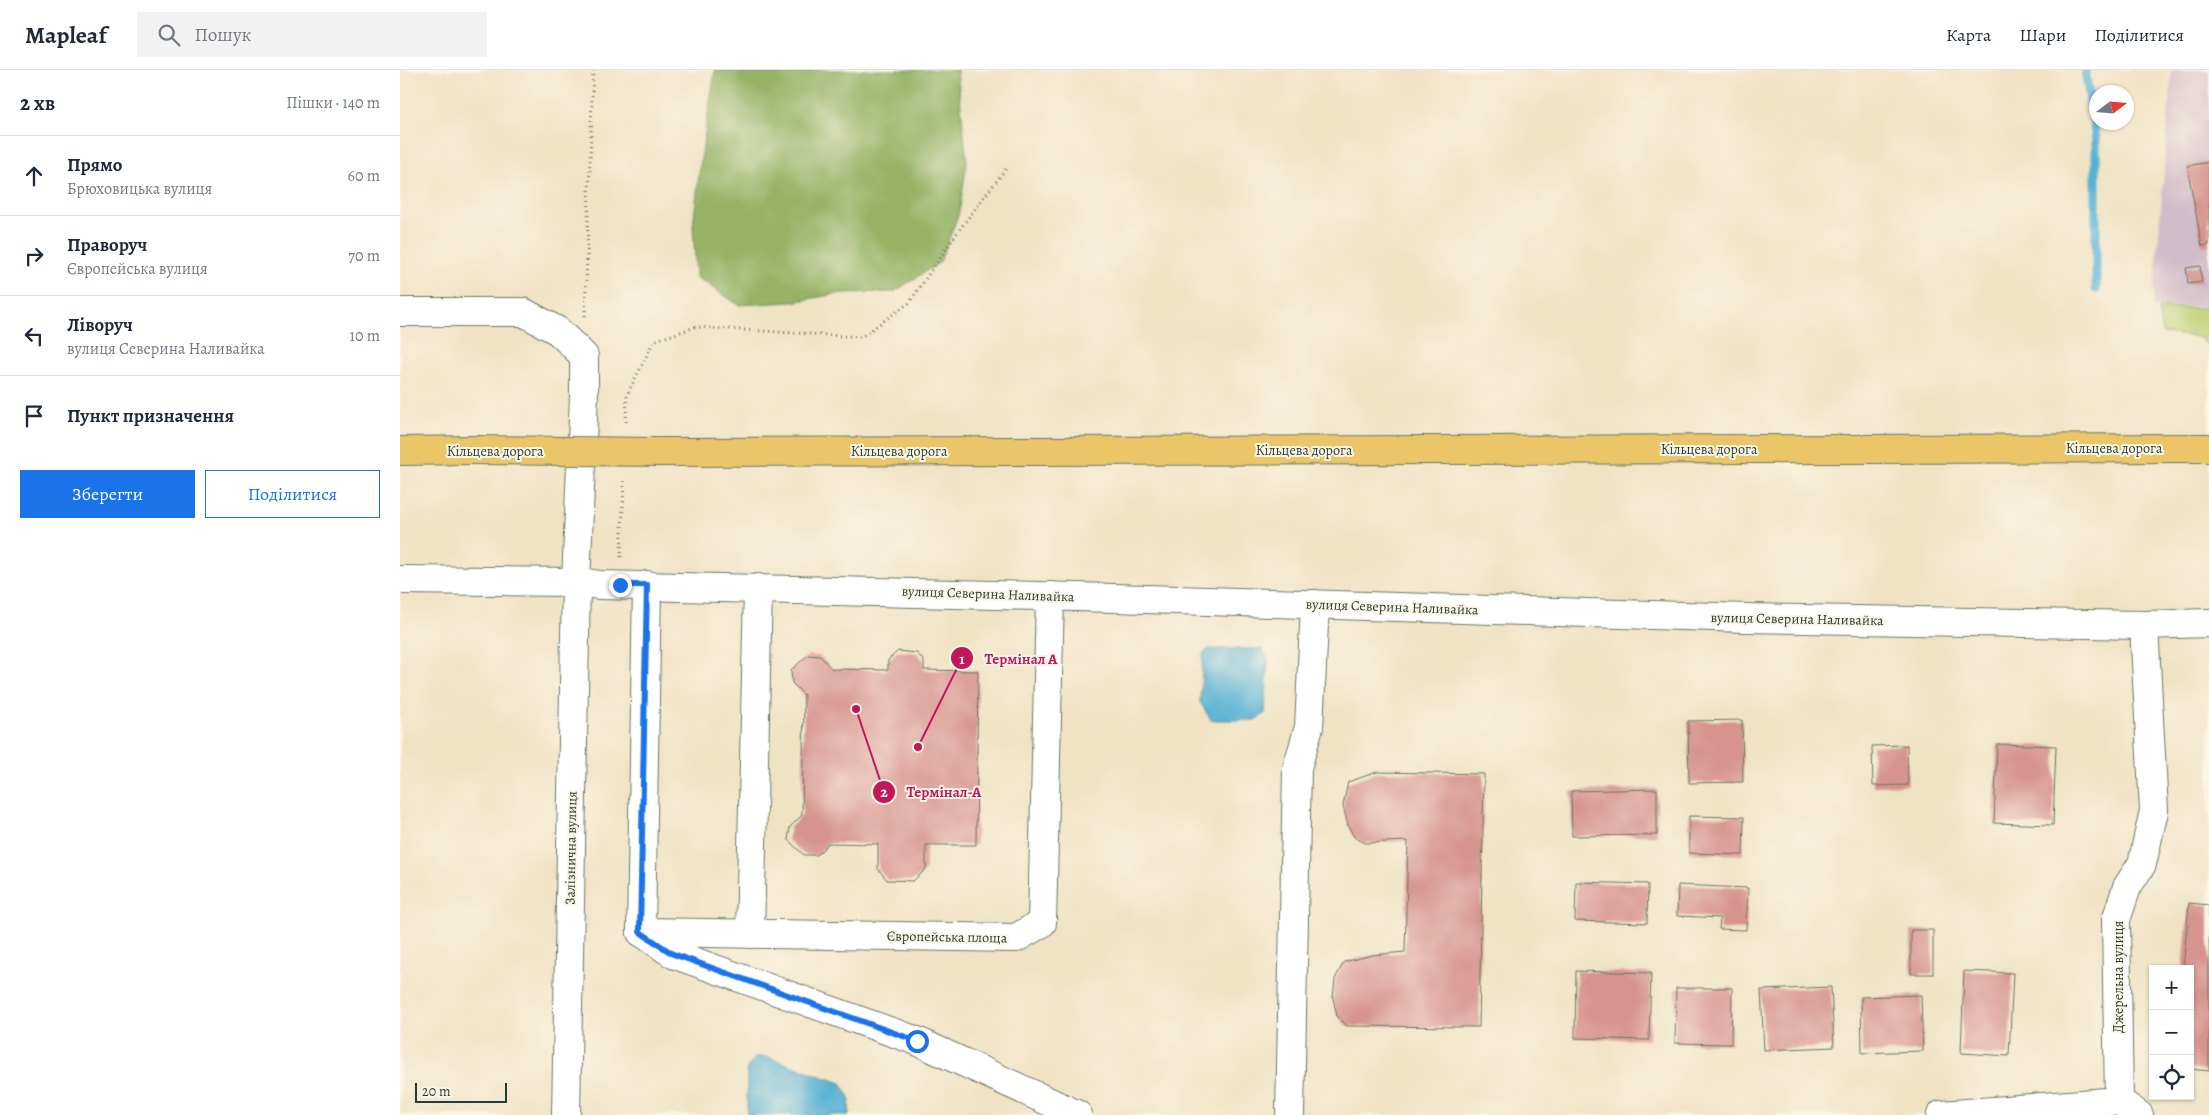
<!DOCTYPE html>
<html lang="uk">
<meta charset="utf-8">
<style>
:root{--surface:#fff;--page:#f2f2f3;--text:#1f2937;--muted:#747a83;--line:#e0e1e3;--accent:#1a73e8}
body{margin:0;font-family:Alegreya,serif;background:var(--page);color:var(--text)}
.controls{position:absolute;right:15px;bottom:15px;display:grid;overflow:hidden;border-radius:0px;box-shadow:0 1px 4px #0004}
.controls button{width:45px;height:45px;display:grid;place-items:center;padding:0;border:0;border-bottom:1px solid var(--line);background:var(--surface);color:var(--text);font:25px sans-serif}
.compass{position:absolute;left:1689px;top:15px;width:45px;height:45px;border-radius:50%;background:var(--surface);box-shadow:0 1px 4px #0004;rotate:74deg}
.scale{position:absolute;left:15px;bottom:12px;width:92px;box-sizing:border-box;padding-left:5px;border:2px solid #1f3d34;border-top:0;font-size:14px;line-height:18px;white-space:nowrap;color:#1f3d34;-webkit-text-stroke:4px #fcf5e5;paint-order:stroke}
.stop{position:absolute;width:15px;height:15px;margin:-11px;border:4px solid #1a73e8;border-radius:50%;background:#fff}
.stop.end{background:#1a73e8;border-color:#fff;box-shadow:0 1px 5px #0008}
.list{margin:0;padding:0;list-style:none}
h2{display:flex;justify-content:space-between;align-items:center;height:65px;margin:0;padding:0 20px;font-size:21px}
h2 small{font-size:16px;font-weight:400;color:var(--muted)}
.list li{display:grid;grid-template-columns:32px 1fr auto;gap:15px;align-items:center;box-sizing:border-box;height:80px;padding:0 20px;border-top:1px solid var(--line)}
.list b{display:block;font-size:19px;white-space:nowrap}
.list p{margin:0;font-size:16px;white-space:nowrap;color:var(--muted)}
.list em{font-size:16px;font-style:normal;color:var(--muted)}
.actions{display:flex;gap:10px;padding:15px 20px}
.actions a{flex:1;padding:11px 0;border:1px solid var(--accent);border-radius:0px;text-align:center;font-size:18px;color:var(--accent)}
.actions .main{background:var(--accent);color:#fff}
.icon{flex:none;width:28px;height:28px;fill:none;stroke:currentColor;stroke-width:2;stroke-linecap:round;stroke-linejoin:round}
.map{position:relative;flex:none;width:1809px;height:1045px;overflow:hidden}
header{display:flex;align-items:center;gap:30px;box-sizing:border-box;height:70px;padding:0 25px;background:var(--surface);border-bottom:1px solid var(--line)}
header strong{font-size:24px}
nav{display:flex;gap:28px;margin-inline-start:auto;font-size:18px}
.search{width:350px;height:45px;background:var(--page);display:flex;align-items:center;gap:12px;box-sizing:border-box;padding:0 18px;border-radius:0px;color:var(--muted);font-size:19px}
main{display:flex}
aside{flex:1;background:var(--surface)}
.map>svg:first-child{display:block}
</style>
<header>
<strong>Mapleaf</strong>
<div class="search"><svg class="icon" aria-label="search" viewBox="0 0 24 24"><circle cx="10" cy="10" r="6"/><path d="M15 15l6 6"/></svg>Пошук</div>
<nav><a>Карта</a><a>Шари</a><a>Поділитися</a></nav>
</header>
<main>
<aside>
<h2>2 хв<small>Пішки · 140 m</small></h2>
<ul class="list">
<li><svg class="icon" aria-label="ahead" viewBox="0 0 24 24"><path d="M12 20V5M6 11l6-6 6 6"/></svg><div><b>Прямо</b><p>Брюховицька вулиця</p></div><em>60 m</em></li>
<li><svg class="icon" aria-label="right" viewBox="0 0 24 24"><path d="M7 20v-9h11M14 6l5 5-5 5"/></svg><div><b>Праворуч</b><p>Європейська вулиця</p></div><em>70 m</em></li>
<li><svg class="icon" aria-label="left" viewBox="0 0 24 24"><path d="M17 20v-9H6M10 6l-5 5 5 5"/></svg><div><b>Ліворуч</b><p>вулиця Северина Наливайка</p></div><em>10 m</em></li>
<li><svg class="icon" aria-label="arrive" viewBox="0 0 24 24"><path d="M6 21V4h12l-3 4 3 4H6"/></svg><div><b>Пункт призначення</b></div></li>
</ul>
<div class="actions"><a class="main">Зберегти</a><a>Поділитися</a></div>
</aside>
<div class="map">
<svg width="1809" height="1045" viewBox="0 0 1809 1045">
<rect width="100%" height="100%" fill="#fcf5e5"/>
<filter id="ink" filterUnits="userSpaceOnUse"><feTurbulence type="fractalNoise" baseFrequency=".02" numOctaves="2"/><feDisplacementMap in="SourceGraphic" scale="10" xChannelSelector="R" yChannelSelector="G"/><feConvolveMatrix kernelMatrix="1 2 1 2 8 2 1 2 1" color-interpolation-filters="sRGB"/></filter>
<filter id="wash" filterUnits="userSpaceOnUse"><feTurbulence type="fractalNoise" baseFrequency=".0096" numOctaves="4" result="noise"/><feDisplacementMap in="SourceGraphic" scale="20" xChannelSelector="R" yChannelSelector="G"/><feGaussianBlur stdDeviation="1.12" result="paint"/><feColorMatrix in="noise" values="0 0 0 0 0 0 0 0 0 0 0 0 0 0 0 0 0 1.4 0 .05"/><feComposite in="paint" operator="in"/></filter>
<g filter="url(#wash)">
<rect width="100%" height="100%" fill="#efe3c4"/>
<polygon fill="#d1bdc9" points="1772,0 1809,0 1809,236 1753,237"/>
<polygon fill="#bccf73" stroke="#6e8654" points="1758,238 1809,238 1809,277 1800,267 1762,263"/>
<polygon fill="#95b265" stroke="#5a784c" points="315,0 557,0 567,92 559,143 540,192 494,222 442,223 392,232 339,235 296,207 293,156 300,96"/>
<g fill="#56b1d4" stroke="#3a7784">
<polygon points="809,579 862,579 868,589 865,644 855,650 811,650 800,632 803,583"/>
<polygon points="356,987 367,987 441,1013 450,1027 449,1045 347,1045 347,998"/>
</g>
<g fill="none" stroke-linecap="round" stroke-linejoin="round">
<polyline stroke="#56b1d4" stroke-width="9" points="1685,0 1696,69 1696,219"/>
</g>
<g id="blocks">
<g fill="#d7948f">
<polygon points="1809,92 1809,175 1802,176 1787,96"/>
<polygon points="1800,196 1802,212 1788,214 1786,198"/>
<polygon points="498,581 517,583 524,591 524,600 578,601 576,775 526,775 526,799 513,811 487,810 478,799 478,774 429,773 417,785 404,785 388,770 390,757 402,745 404,625 392,613 391,600 408,585 420,586 432,599 488,600 488,590"/>
<polygon points="1342,650 1343,712 1289,713 1288,651"/>
<polygon points="1597,674 1656,676 1653,755 1594,753"/>
<polygon points="1507,675 1508,715 1473,716 1472,676"/>
<polygon points="977,702 1084,704 1079,957 947,956 937,946 933,928 935,909 944,892 972,885 1005,882 1008,771 965,773 954,767 948,755 943,736 948,712"/>
<polygon points="1257,719 1257,765 1172,766 1171,721"/>
<polygon points="1289,746 1344,747 1343,785 1289,783"/>
<polygon points="1176,812 1248,814 1247,853 1175,851"/>
<polygon points="1278,815 1348,818 1346,860 1319,859 1320,848 1277,846"/>
<polygon points="1789,833 1809,835 1809,1001 1790,999 1790,899 1783,899"/>
<rect x="1511" y="860" width="22" height="44"/>
<polygon points="1176,901 1251,903 1249,970 1175,968"/>
<polygon points="1564,901 1613,903 1609,986 1561,983"/>
<polygon points="1431,917 1434,977 1364,980 1361,920"/>
<polygon points="1276,918 1332,918 1331,974 1275,973"/>
<polygon points="1521,925 1523,981 1462,983 1461,927"/>
</g>
</g>
</g>
<g filter="url(#ink)">
<use href="#blocks" fill-opacity="0" stroke="#687766" stroke-width="1"/>
<g fill="none" stroke-linecap="round" stroke-linejoin="round">
<defs>
<g id="minor">
<polyline points="0,242 123,242 158,261 184,286 184,325 176,512 166,1045"/>
<polyline points="0,510 176,512 200,515 714,528 1346,548 1744,555 1809,553"/>
<polyline points="241,862 616,868 642,853 650,526"/>
<polyline points="241,862 273,884 517,971 678,1045"/>
<polyline points="241,862 247,515"/>
<polyline points="350,864 358,518"/>
<polyline points="1719,1031 1716,850 1727,817 1742,794 1754,741 1744,555"/>
<polyline points="1719,1031 1739,1045"/>
<polyline points="890,1045 897,698 909,657 915,534"/>
<polyline points="1541,1045 1719,1031"/>
</g>
<g id="highway">
<polyline points="0,381 75,380"/>
<polyline points="261,382 1809,378"/>
</g>
</defs>
<use href="#minor" stroke="#687766" stroke-width="30"/>
<use href="#highway" stroke="#687766" stroke-width="30"/>
<g stroke="#687766" stroke-width="3" stroke-dasharray="1 4" stroke-linecap="butt">
<polyline points="185,246 193,0"/>
<polyline points="226,352 227,325 254,271 295,257 461,267 509,233 559,160 608,96"/>
<polyline points="221,487 224,410"/>
</g>
<use href="#minor" stroke="#fff" stroke-width="28"/>
<use href="#highway" stroke="#eac669" stroke-width="28"/>
<defs>
<polyline id="highway-bridge" points="75,380 261,382"/>
</defs>
<use href="#highway-bridge" stroke="#687766" stroke-width="30" stroke-linecap="butt"/>
<use href="#highway-bridge" stroke="#eac669" stroke-width="28"/>
</g>
</g>
<g fill="none" stroke-linecap="round" stroke-linejoin="round" filter="url(#ink)">
<polyline stroke="#1a73e8" stroke-width="6" points="220,515 247,515 240,862 273,884 517,971"/>
</g>
<g text-anchor="middle" dominant-baseline="central" stroke-width="4" stroke-linejoin="round" paint-order="stroke">
<g font-size="14" fill="#1f3d34" stroke="#fcf5e5">
<text x="1714" y="378">Кільцева дорога</text>
<text x="1309" y="379">Кільцева дорога</text>
<text x="904" y="380">Кільцева дорога</text>
<text x="95" y="381">Кільцева дорога</text>
<text x="499" y="381">Кільцева дорога</text>
<text transform="translate(588 524) rotate(2)">вулиця Северина Наливайка</text>
<text transform="translate(992 537) rotate(2)">вулиця Северина Наливайка</text>
<text transform="translate(1397 549) rotate(1)">вулиця Северина Наливайка</text>
<text transform="translate(171 778) rotate(-89)">Залізнична вулиця</text>
<text transform="translate(547 867) rotate(1)">Європейська площа</text>
<text transform="translate(1718 907) rotate(-90)">Джерельна вулиця</text>
</g>
</g>
<path fill="none" stroke="#c2185b" stroke-width="2" d="M518 677L562 588M456 639L484 722"/>
<g fill="#c2185b" stroke="#fcf5e5" stroke-width="2">
<circle cx="518" cy="677" r="5"/>
<circle cx="456" cy="639" r="5"/>
<circle cx="562" cy="588" r="12"/>
<circle cx="484" cy="722" r="12"/>
</g>
<g font-size="15" text-anchor="middle" font-weight="bold" fill="#fff">
<text x="562" y="594">1</text>
<text x="484" y="727">2</text>
</g>
<g font-size="15" text-anchor="middle" font-weight="bold" fill="#c2185b" stroke="#fcf5e5" stroke-width="4" stroke-linejoin="round" paint-order="stroke">
<text x="621" y="594">Термінал А</text>
<text x="544" y="727">Термінал-А</text>
</g>
</svg>
<div class="controls">
<button>+</button>
<button>−</button>
<button><svg class="icon" aria-label="locate" viewBox="0 0 24 24"><circle cx="12" cy="12" r="6"/><path d="M12 2v4M12 18v4M2 12h4M18 12h4"/></svg></button>
</div>
<svg class="compass" viewBox="-18 -18 36 36"><path d="M0-13l5 13h-10z" fill="#e53935"/><path d="M0 13l5-13h-10z" fill="#747a83"/></svg>
<div class="scale">20 m</div>
<div class="stop" style="left:517px;top:971px"></div>
<div class="stop end" style="left:220px;top:515px"></div>
</div>
</main>
